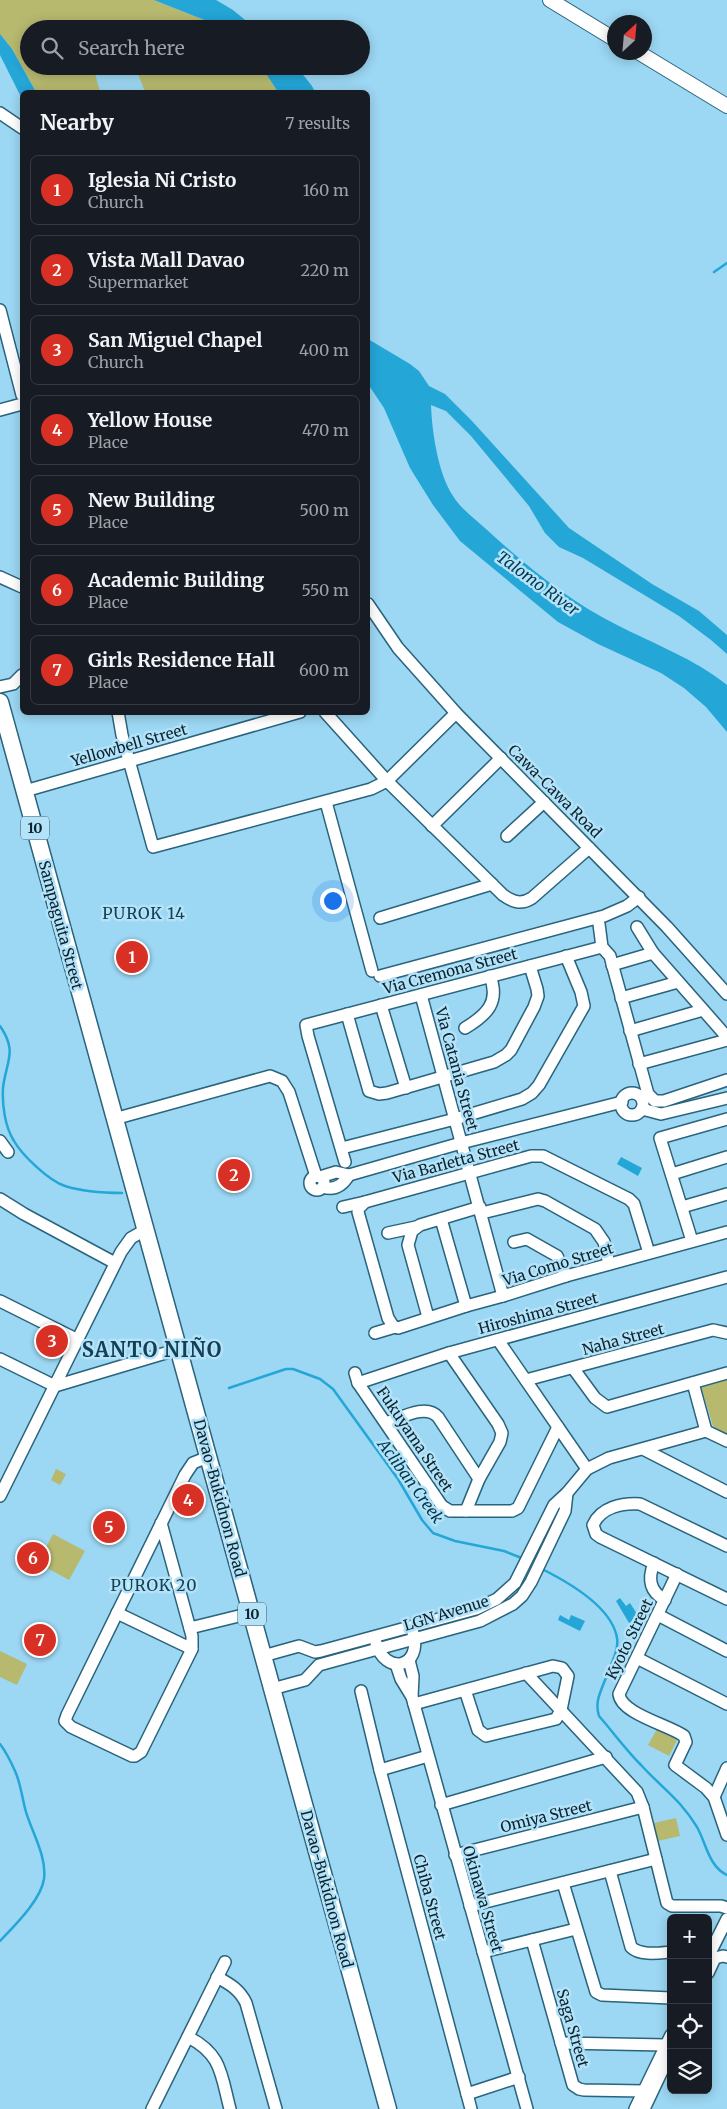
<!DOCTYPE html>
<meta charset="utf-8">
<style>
:root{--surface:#171b24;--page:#242831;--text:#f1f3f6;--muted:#9ea1a6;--line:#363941;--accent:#d93025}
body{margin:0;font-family:Merriweather,serif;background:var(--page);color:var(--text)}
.controls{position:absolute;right:15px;bottom:15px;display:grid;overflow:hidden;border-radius:8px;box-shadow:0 2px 12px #0003}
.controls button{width:45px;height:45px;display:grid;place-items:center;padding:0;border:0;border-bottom:1px solid var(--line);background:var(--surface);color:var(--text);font:25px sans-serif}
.compass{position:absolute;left:607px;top:15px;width:45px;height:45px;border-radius:50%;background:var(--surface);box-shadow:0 2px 12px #0003;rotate:26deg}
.you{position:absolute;left:332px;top:900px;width:18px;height:18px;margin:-12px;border:4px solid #fff;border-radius:50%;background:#1a73e8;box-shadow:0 0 0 8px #1a73e833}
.badge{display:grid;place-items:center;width:32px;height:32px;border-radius:50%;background:var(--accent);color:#fff;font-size:16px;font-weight:700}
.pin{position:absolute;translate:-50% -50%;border:2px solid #fff;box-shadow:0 1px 5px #0006}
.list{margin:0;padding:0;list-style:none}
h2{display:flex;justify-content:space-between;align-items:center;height:65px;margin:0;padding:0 20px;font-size:21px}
h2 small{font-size:16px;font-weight:400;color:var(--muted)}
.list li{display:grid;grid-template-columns:32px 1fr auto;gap:15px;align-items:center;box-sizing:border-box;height:70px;margin:0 10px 10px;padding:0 10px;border:1px solid var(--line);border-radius:8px}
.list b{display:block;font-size:19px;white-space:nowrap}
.list p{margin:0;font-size:16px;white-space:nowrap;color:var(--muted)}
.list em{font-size:16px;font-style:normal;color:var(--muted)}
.icon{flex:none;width:28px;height:28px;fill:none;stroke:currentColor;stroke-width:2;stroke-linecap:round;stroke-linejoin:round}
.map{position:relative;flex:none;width:727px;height:2109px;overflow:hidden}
.search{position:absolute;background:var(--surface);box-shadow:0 2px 12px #0003;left:20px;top:20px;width:350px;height:55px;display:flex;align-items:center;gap:12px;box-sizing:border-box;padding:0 18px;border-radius:28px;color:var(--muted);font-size:19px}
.panel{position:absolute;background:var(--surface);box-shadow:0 2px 12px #0003;left:20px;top:90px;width:350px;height:625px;border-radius:8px}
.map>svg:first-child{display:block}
</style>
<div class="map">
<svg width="727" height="2109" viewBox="0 0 727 2109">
<rect width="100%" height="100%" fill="#9cd7f3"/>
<g fill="#b7b96f">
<polygon points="0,0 154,0 207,21 217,29 29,29 29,66 93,66 100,92 36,92 12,49 0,34"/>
<polygon points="135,66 261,66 278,92 145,92"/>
<polygon points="727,1379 727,1435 714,1429 701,1387"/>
<polygon points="56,1469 66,1474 60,1485 51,1480"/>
<polygon points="53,1534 85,1551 69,1580 38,1563"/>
<polygon points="0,1651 27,1664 17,1685 0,1677"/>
<polygon points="657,1729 677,1740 669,1756 648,1745"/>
<polygon points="676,1818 680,1836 658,1841 654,1823"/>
</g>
<g fill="#24a6d7">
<polygon points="154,0 216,0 233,10 256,29 217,29 207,21"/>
<polygon points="0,34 12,49 36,92 22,92 22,99 0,55"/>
<polygon points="261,66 296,66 312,86 315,92 278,92"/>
<path d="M368,339L410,364L419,371L429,386L445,394L472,421L569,528L652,584L699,611L727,635V654L711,640L679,616L583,558L559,547L545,533L529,506L471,436L446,411L431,405C432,432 438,473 453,496C461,509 475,519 486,529C525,565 569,601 617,625C654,644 695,659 727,685V732L706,707L684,688L661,673L598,644L558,622L460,541L433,505L410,468L384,408L368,384Z"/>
<polygon points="621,1157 642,1168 638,1176 617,1164"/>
<polygon points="620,1598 626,1606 630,1603 639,1617 629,1623 616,1601"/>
<polygon points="560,1615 569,1620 571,1615 585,1621 580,1631 558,1620"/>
</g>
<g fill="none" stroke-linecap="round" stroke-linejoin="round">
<g stroke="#24a6d7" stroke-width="2.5">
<polyline points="714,272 727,263"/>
<path d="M0,1026C18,1052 6,1061 3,1088C2,1105 5,1127 14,1141C22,1155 49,1181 65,1186C84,1192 103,1193 122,1193"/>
<polyline points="229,1388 286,1369 293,1369 320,1379 333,1389 398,1479 422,1520 433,1533 455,1541 504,1551 524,1559"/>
<path d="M542,1569C568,1582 612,1607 617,1638C619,1650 611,1664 607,1675C602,1689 594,1701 599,1716C613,1732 626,1750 641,1765C662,1788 680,1799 697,1827C706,1843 709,1867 727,1875"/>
<path d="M0,1744C6,1752 11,1762 15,1771C21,1784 22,1798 26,1812C32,1832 47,1857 44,1879C41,1900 14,1926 0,1941"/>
</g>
<defs>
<g id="minor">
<polyline points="0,113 22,128"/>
<polyline points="0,310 22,395"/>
<polyline points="0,410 22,404"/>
<polyline points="0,577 22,587"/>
<polyline points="368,604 398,648 456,713 667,927 727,994"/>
<polyline points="0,687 13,684 22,675"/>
<polyline points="118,712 122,735 153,847 371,789 387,781 456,713"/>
<path d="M325,712L387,781L503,895C513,902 521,905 532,898L589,848"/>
<polyline points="25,791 300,712"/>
<polyline points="326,802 372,971"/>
<polyline points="432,826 501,758"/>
<polyline points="507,836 544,802"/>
<polyline points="380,918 492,884"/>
<polyline points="599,924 602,947 610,956 648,1094 655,1101 664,1101 727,1080"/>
<polyline points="637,927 653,953 727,1037"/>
<polyline points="612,965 653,953"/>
<polyline points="380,976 604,916 627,906 639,897"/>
<polyline points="421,995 503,1296"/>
<polyline points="621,998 678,982"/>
<polyline points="381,1005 406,1088"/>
<polyline points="347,1014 369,1091 379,1094 387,1093 494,1062 506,1055 511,1050 534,1007 538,996 537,989 530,966"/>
<path d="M465,1028C487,1015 500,1002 490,976"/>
<polyline points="630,1031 703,1010"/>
<polyline points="639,1064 727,1040"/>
<circle cx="632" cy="1104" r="11"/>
<polyline points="642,1109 661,1114 727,1098"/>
<polyline points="114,1119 270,1076 282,1081 289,1092 316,1176"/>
<polyline points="0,1141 8,1152"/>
<polyline points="342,1148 455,1119 522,1099 532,1093 539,1085 584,1006 581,992 566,956"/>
<polyline points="345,1162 308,1036 306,1025 602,947"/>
<polyline points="672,1174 727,1157"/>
<circle cx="317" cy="1183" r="7"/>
<polyline points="320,1177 336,1172 349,1175 461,1143 622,1102"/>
<path d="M323,1187C335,1191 343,1185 349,1175"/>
<polyline points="0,1199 24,1214 115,1263"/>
<polyline points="343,1207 365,1202"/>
<polyline points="682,1207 727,1194"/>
<polyline points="482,1213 538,1199 545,1201 595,1229 604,1242 609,1264"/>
<polyline points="441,1219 466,1306"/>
<polyline points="388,1233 416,1227"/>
<polyline points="692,1241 660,1138 727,1119"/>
<polyline points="514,1242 527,1239 557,1256 566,1276"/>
<polyline points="649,1253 634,1204 629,1199 543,1156 531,1156 365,1202 359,1208 358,1212 388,1318 393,1326 398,1328 466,1306 503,1296 566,1276 727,1232"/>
<polyline points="0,1301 78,1340"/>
<polyline points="428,1317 408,1245 412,1231 420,1225 480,1207"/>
<polyline points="375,1333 395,1327"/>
<polyline points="498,1340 587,1469"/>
<polyline points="449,1353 498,1424 502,1433 500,1442 479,1479 466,1511"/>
<polyline points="0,1359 55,1386 179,1349"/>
<polyline points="573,1368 595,1398 607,1407 727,1373"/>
<polyline points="355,1373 358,1383 442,1506 450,1511 512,1511 518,1508 558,1427"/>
<polyline points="526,1380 713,1330 727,1333"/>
<polyline points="358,1383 449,1353 727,1277"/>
<polyline points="693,1383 706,1431 727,1441"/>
<path d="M386,1423C401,1418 426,1403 438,1417L479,1479"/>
<polyline points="643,1449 727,1492"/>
<polyline points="0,1496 121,1252 131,1238 145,1230"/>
<polyline points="161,1523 192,1636 192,1649 141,1752 135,1756 132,1756 71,1727 65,1721 67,1715 185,1475 193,1463 208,1457"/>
<path d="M727,1546L640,1504C622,1503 601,1507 593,1525L596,1534L600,1537L727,1599"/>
<path d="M654,1563C648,1578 649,1591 665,1600"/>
<path d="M677,1574L619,1694C621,1714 669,1725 684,1736L686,1742L675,1765L706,1788L714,1797L727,1835"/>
<polyline points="117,1613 192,1649"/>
<polyline points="658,1615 727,1651"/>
<polyline points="190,1628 251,1613"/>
<path d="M376,1643C385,1676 423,1668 413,1633"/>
<polyline points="263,1656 299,1646 315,1652 321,1651 476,1609 497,1599 515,1583 554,1505 567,1493 587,1469 609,1458 706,1431"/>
<polyline points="637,1658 727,1704"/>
<polyline points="409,1660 413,1676 412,1697"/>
<polyline points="396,1664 401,1679 412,1697 527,2109"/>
<polyline points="526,1673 637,1792 643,1807 667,1903 672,1906 721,1906 727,1908"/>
<polyline points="272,1689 305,1680 319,1665 480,1621 513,1604 522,1596 531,1582 565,1511 567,1493"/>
<polyline points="361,1691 380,1770 471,2109"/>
<polyline points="414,1704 553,1666 562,1668 568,1676 561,1710 556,1719 486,1736 478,1730 465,1690"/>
<polyline points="380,1770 428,1756"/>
<polyline points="714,1797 727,1768"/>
<polyline points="441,1805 606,1757"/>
<polyline points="455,1855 643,1807"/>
<path d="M610,1871L631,1947C640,1956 659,1953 671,1952"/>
<polyline points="563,1883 596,1992 602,1995 671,1998"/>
<polyline points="470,1906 656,1859"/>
<polyline points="532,1940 573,2085 579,2089 584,2090 644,2091"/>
<polyline points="483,1952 576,1929"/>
<polyline points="708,1957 727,1919"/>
<polyline points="708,1973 715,1958 723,1956 727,1957"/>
<path d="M217,1977C230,1984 240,1990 246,2003L276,2109"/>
<path d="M188,2037C222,2054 221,2075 230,2109"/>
<polyline points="561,2043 666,2045"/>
<polyline points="467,2094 519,2077"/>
<polyline points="152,2109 225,1962"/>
<polyline points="635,2109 671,2035"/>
<polyline points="644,2109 671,2052"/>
</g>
<g id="major">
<polyline points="550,0 614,39"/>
<polyline points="638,52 727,106"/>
</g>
<polyline id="highway" points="0,702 388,2109"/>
</defs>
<use href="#minor" stroke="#29637c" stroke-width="14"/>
<use href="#major" stroke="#29637c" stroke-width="16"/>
<use href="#highway" stroke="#29637c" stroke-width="19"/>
<use href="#minor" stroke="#fff" stroke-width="11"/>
<use href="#major" stroke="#fff" stroke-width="14"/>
<use href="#highway" stroke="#fff" stroke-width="16"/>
</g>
<g text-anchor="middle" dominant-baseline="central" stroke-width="5" stroke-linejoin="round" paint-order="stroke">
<g fill="#b3e2f9" stroke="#3d5c6a" stroke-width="1">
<rect x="21" y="816.5" width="28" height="23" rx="4"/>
<rect x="238" y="1602.5" width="28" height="23" rx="4"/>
</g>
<g font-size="14" font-weight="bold" fill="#0a232d">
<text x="35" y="828">10</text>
<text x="252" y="1614">10</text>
</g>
<g font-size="15" fill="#0a232d" stroke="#b3e2f9">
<text transform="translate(129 745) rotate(-16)">Yellowbell Street</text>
<text transform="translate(555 791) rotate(45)">Cawa-Cawa Road</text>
<text transform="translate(61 925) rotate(75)">Sampaguita Street</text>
<text transform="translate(450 971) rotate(-15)">Via Cremona Street</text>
<text transform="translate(457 1069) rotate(75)">Via Catania Street</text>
<text transform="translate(456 1161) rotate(-15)">Via Barletta Street</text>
<text transform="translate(558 1264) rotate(-17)">Via Como Street</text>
<text transform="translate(538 1313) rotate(-15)">Hiroshima Street</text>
<text transform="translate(623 1339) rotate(-15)">Naha Street</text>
<text transform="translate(415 1439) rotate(56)">Fukuyama Street</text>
<text transform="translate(220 1498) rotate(75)">Davao-Bukidnon Road</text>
<text transform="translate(446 1613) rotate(-17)">LGN Avenue</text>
<text transform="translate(629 1639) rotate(-64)">Kyoto Street</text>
<text transform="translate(546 1816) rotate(-14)">Omiya Street</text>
<text transform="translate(327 1889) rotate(75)">Davao-Bukidnon Road</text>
<text transform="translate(430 1897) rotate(75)">Chiba Street</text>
<text transform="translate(483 1899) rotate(74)">Okinawa Street</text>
<text transform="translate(573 2028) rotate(74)">Saga Street</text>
</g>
<g font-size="16" font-style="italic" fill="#00384c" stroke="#b3e2f9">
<text transform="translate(538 583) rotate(36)">Talomo River</text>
<text transform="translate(411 1481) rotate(54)">Acliban Creek</text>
</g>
<g font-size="16" letter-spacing="1" fill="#134052" stroke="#b3e2f9">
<text x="144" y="913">PUROK 14</text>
<text x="154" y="1585">PUROK 20</text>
</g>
<g font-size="20" font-weight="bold" letter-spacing="1" fill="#134052" stroke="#b3e2f9">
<text x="152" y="1349">SANTO NIÑO</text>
</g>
</g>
</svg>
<div class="controls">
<button>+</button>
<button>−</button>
<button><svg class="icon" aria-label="locate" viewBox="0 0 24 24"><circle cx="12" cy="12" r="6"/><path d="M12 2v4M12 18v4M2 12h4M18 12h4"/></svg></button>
<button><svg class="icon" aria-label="layers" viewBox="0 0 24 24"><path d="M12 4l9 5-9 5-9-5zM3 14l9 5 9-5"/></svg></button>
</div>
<svg class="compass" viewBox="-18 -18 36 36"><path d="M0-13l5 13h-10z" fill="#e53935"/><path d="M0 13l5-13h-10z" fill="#9ea1a6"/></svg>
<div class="you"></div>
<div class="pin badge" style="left:132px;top:957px">1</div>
<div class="pin badge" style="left:234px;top:1175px">2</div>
<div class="pin badge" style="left:52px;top:1341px">3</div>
<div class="pin badge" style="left:188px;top:1500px">4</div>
<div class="pin badge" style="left:109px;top:1527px">5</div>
<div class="pin badge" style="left:33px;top:1558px">6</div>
<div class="pin badge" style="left:40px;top:1640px">7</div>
<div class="search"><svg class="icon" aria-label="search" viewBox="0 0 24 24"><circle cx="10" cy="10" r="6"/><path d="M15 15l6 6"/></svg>Search here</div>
<section class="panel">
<h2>Nearby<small>7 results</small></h2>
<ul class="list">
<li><span class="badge">1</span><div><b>Iglesia Ni Cristo</b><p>Church</p></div><em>160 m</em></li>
<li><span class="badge">2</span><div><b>Vista Mall Davao</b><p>Supermarket</p></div><em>220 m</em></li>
<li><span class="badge">3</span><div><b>San Miguel Chapel</b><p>Church</p></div><em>400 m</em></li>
<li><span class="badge">4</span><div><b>Yellow House</b><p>Place</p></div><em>470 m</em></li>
<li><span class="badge">5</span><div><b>New Building</b><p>Place</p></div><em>500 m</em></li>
<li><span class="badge">6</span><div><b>Academic Building</b><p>Place</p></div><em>550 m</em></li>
<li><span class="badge">7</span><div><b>Girls Residence Hall</b><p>Place</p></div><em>600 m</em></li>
</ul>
</section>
</div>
